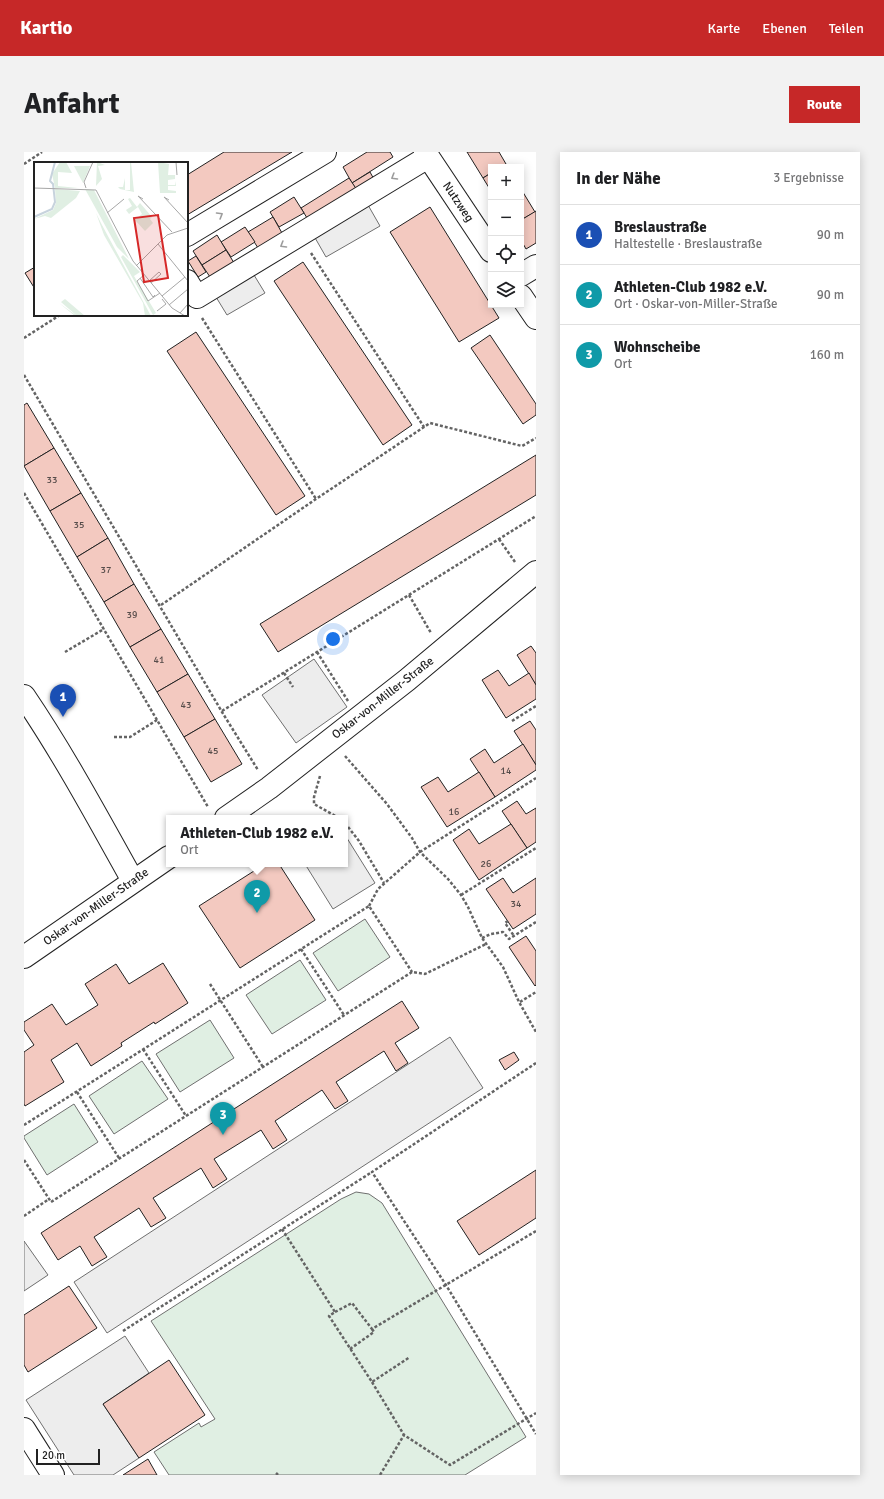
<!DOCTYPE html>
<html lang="de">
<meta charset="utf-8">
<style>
:root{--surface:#fff;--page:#f2f2f2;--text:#202124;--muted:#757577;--line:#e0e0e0;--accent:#c62828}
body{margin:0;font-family:Signika,sans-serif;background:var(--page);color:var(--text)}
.controls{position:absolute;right:12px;top:12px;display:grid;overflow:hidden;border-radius:0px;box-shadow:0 2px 10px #0003}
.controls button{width:36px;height:36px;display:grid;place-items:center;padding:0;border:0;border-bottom:1px solid var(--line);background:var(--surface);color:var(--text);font:20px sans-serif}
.scale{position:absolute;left:12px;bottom:10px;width:64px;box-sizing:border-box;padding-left:4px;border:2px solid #222;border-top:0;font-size:11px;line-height:14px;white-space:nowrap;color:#222;-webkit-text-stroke:3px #fff;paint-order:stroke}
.you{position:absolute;left:309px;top:487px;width:14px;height:14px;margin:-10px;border:3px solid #fff;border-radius:50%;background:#1a73e8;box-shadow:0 0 0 6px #1a73e833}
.badge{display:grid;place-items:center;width:26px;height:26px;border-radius:50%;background:var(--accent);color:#fff;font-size:13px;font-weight:700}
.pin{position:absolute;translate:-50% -33px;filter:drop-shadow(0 1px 2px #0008)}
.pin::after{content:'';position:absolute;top:21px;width:14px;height:12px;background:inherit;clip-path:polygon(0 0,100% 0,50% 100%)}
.popup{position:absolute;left:142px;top:663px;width:182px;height:52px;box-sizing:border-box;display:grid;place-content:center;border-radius:0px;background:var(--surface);filter:drop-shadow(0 1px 3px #0005);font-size:13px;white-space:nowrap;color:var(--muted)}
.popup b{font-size:15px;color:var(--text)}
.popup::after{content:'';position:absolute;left:50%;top:100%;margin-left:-8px;border:8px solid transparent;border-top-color:var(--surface)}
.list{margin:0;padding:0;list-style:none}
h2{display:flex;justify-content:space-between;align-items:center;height:52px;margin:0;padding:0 16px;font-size:17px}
h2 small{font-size:13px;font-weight:400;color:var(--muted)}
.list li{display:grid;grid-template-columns:26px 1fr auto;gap:12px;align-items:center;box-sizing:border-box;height:60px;padding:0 16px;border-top:1px solid var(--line)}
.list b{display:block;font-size:15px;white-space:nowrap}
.list p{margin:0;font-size:13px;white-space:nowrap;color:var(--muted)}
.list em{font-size:13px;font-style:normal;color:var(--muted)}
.icon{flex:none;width:22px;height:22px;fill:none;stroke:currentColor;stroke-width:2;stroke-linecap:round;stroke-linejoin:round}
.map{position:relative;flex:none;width:512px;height:1323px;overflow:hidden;border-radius:0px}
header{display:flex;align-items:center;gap:24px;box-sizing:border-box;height:56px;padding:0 20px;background:var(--accent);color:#fff}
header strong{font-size:19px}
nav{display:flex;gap:22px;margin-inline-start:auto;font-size:14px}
.intro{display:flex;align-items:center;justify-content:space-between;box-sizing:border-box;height:96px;padding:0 24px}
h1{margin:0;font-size:28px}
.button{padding:10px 18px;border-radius:0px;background:var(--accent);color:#fff;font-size:14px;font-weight:700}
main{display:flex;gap:24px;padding:0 24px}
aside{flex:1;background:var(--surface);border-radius:0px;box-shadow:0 2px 10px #0003}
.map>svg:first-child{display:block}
</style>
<header>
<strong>Kartio</strong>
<nav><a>Karte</a><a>Ebenen</a><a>Teilen</a></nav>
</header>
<div class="intro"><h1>Anfahrt</h1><a class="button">Route</a></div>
<main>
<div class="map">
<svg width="512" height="1323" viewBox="0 0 512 1323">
<rect width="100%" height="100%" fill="#fff"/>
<g fill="#e0efe3" stroke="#6f6f6f">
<polygon points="341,767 366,805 314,839 289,801"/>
<polygon points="276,808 302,848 248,882 222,843"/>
<polygon points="186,868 210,906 156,940 132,902"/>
<polygon points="118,909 144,947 90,982 65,944"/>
<polygon points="50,952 74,990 23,1023 0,986 0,984"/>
<polygon points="332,1040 345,1042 358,1051 502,1285 441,1323 145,1323 130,1300 175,1271 177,1275 191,1267 127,1169 317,1047"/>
</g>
<g fill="#ededed" stroke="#6f6f6f">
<polygon points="344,53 356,74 302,105 290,84"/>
<polygon points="230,123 241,141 203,163 192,145"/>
<polygon points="290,507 323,555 272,591 238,543"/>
<polygon points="321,683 351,731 309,757 281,712 321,712"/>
<polygon points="426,885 459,936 83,1181 50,1130"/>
<polygon points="0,1089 24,1123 0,1139"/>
<polygon points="101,1184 125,1221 79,1252 115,1306 89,1323 50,1323 2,1248"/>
</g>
<g fill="#f3c9c0" stroke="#222">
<polygon points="200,0 268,0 163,63 163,23"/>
<polygon points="343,0 366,0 369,5 328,31 319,15"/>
<polygon points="443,0 475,0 482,12 477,15 467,15 467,21 459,26"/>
<polygon points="346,20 352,31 335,41 328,31"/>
<polygon points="467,21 467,39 459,26"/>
<polygon points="325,26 335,41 286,71 277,56"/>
<polygon points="497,37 511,60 497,68"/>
<polygon points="270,45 280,61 255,75 246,60"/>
<polygon points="406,55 475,166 435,190 366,80"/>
<polygon points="512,59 512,91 502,97 497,88 497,68"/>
<polygon points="249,65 258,81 234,96 224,80"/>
<polygon points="221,75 231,90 207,105 197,90"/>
<polygon points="193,83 202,98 178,113 169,99"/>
<polygon points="202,98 212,114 188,128 178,113"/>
<polygon points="172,104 182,120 174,125 164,109"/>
<polygon points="279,110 388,273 359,293 250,129"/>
<polygon points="11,115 11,137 1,121"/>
<polygon points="172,180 281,344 252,363 143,199"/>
<polygon points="466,183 512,252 512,263 499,272 447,196"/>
<polygon points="3,251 30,296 0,314 0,253"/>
<polygon points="30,296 57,341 26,359 0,314"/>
<polygon points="512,303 512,343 254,500 236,472"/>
<polygon points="57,341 84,386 53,405 26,359"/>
<polygon points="84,386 110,432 80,450 53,405"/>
<polygon points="110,432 137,477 106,495 80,450"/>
<polygon points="137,477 164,522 133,540 106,495"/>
<polygon points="507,494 512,501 512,533 493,503"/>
<polygon points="474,518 485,534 505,521 512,533 512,547 482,566 458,528"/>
<polygon points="164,522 191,567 160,585 133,540"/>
<polygon points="191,567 218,612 187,630 160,585"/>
<polygon points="506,569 512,578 512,613 490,579"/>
<polygon points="499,592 512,613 512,618 471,645 446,607 461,597 470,611"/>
<polygon points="455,620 471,645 423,675 397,635 414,625 424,640"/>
<polygon points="493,649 502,662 512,656 512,690 503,696 478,659"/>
<polygon points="487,672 503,696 455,728 429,688 445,677 455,692"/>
<polygon points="241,712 255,712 291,768 216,816 175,754"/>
<polygon points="479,726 489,741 512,726 512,762 489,777 462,737"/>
<polygon points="502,784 512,799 512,833 511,834 485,795"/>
<polygon points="139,811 164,851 131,872 130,870 97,891 98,894 67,914 53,891 27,908 40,930 1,954 0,952 0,900 10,893 0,878 0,870 28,852 42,873 74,853 61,832 92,812 105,832"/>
<polygon points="378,849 395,876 371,891 384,911 372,919 360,899 312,930 324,949 311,957 298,938 251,969 263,988 249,997 237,978 190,1007 203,1027 189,1036 177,1016 129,1046 142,1066 127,1075 115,1056 70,1085 83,1105 76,1109 68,1114 56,1094 34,1108 17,1081"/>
<polygon points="490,900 495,908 481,918 475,908"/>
<polygon points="512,1018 512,1066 455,1103 433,1069"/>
<polygon points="45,1134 73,1176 4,1220 0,1213 0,1163"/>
<polygon points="145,1208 181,1263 115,1306 79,1252"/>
<polygon points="124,1307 133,1323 99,1323"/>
</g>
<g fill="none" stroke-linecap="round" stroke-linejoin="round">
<defs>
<g id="minor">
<polyline points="401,0 467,99"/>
<polyline points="163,83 301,0"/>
<polyline points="497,123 512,114"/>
<polyline points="163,129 173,145 404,5"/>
<polyline points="497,144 512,166"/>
<path d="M0,544C40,603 74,666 109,729"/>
<polyline points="202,666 245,636 383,528 512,420"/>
<polyline points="0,805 145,705"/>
<polyline points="0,1277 29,1323"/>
</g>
</defs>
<use href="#minor" stroke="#222" stroke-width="24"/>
<g stroke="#646464" stroke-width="2.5" stroke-dasharray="3 2" stroke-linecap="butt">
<polyline points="0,12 18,0"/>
<polyline points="287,101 400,275"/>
<polyline points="178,166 292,347"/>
<polyline points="0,186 36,163"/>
<polyline points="0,223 198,560 234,618"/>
<polyline points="0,341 184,655"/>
<polyline points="475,387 491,410"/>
<polyline points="385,443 407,481"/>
<polyline points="137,453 292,347 406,271 498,294 512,286"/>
<polyline points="41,500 80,477"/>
<polyline points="293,500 324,549"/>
<polyline points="260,521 269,535"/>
<polyline points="198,559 512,364"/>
<polyline points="488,569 512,554"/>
<polyline points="90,585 106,585 133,568"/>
<polyline points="321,604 363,652 388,686 396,700 424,727 437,743 444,755 458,786 479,815 495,850 512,880"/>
<polyline points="296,624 290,645 290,652 315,666"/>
<polyline points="321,671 335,689 360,731"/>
<polyline points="437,743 512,696"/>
<polyline points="345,754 354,737 396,700 512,626"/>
<polyline points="484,769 481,771 490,784"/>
<polyline points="458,786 467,782 479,780 485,787 512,770"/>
<polyline points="277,797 320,863"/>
<polyline points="186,832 239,915"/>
<polyline points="496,850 512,840"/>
<polyline points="119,897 162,964"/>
<polyline points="512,911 348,1020 422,1133 512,1282"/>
<polyline points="53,940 95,1006"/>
<polyline points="0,973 345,754 388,820"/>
<polyline points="0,1008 27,1050 388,820 401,822 462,792"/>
<polyline points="0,1064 25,1047"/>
<polyline points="258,1077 311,1160 305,1164 348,1230 386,1205"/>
<polyline points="311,1160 328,1151 348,1177 512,1079"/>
<polyline points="99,1179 348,1020"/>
<polyline points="326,1197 350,1180 348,1177"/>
<polyline points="348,1230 380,1283 426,1313 512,1261"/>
<polyline points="252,1321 254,1323"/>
<polyline points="356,1323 380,1283"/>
</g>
<use href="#minor" stroke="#fff" stroke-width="22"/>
</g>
<defs><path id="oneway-chevron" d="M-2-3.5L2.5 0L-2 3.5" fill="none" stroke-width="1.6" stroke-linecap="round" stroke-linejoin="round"/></defs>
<g stroke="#9c9c9c">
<use href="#oneway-chevron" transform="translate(370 25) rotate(149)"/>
<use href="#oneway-chevron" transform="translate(196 63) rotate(-31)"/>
<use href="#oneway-chevron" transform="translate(259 93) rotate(149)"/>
</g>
<g text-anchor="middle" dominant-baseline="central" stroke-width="3" stroke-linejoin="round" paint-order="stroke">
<g font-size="10" fill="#564c4a">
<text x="28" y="328">33</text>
<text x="55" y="373">35</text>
<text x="82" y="418">37</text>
<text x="108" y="463">39</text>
<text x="135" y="508">41</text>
<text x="162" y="553">43</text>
<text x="189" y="599">45</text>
<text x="482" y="619">14</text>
<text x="430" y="660">16</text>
<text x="462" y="712">26</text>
<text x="492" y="752">34</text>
</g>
<g font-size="12" fill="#222" stroke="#fff">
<text transform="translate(434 50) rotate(56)">Nutzweg</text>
<text transform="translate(359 546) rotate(-38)">Oskar-von-Miller-Straße</text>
<text transform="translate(72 755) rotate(-35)">Oskar-von-Miller-Straße</text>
</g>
</g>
<g transform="translate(10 10)">
<rect width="154" height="154" fill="#fff"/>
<path d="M26,0H32L38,11L24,10V24L44,26H21L18,12ZM63,0L71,3L64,4L68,17L62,24ZM96,0H97L100,30L86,27L84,25H89L91,16V28H96ZM124,0L135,2L134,13H141V17L134,18V23H141V19L142,24H134V28L142,29V25V31H126ZM40,4H56L49,21ZM21,27L46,29L42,36L17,56L11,54L0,57L19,48L22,41ZM51,27L60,28L95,97L83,85ZM96,36L103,45L106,41L118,55L116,57L119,61L111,69L101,58L108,52L104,45L95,52L92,48L98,44L94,37ZM62,51L68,63L117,154H111L109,141L70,73ZM89,93L106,110L100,114L122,151L119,153L87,95ZM31,137L51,154H41L25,141L43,154L27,140Z" fill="#e0efe3"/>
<path fill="none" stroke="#c7d3dd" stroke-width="2" d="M0,55L18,47L21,40L19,22L16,19L21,0"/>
<path fill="none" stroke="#a7a7a7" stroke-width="1" d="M142,0L143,13M0,26L62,28M52,26L50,20L59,0M62,28L99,99L138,146L151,154M109,37L104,34L138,70M135,38L130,35L154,61M73,51L90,37M124,82L154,119M102,104L133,73L154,66M110,113L103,119L114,139L126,131M106,116L119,135L121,133M115,119L125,110L127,112L117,121M128,134L151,115M135,143L154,127M123,149L132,142L128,137M146,151L154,142"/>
<path fill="#d62828" fill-opacity="0.15" stroke="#d62828" stroke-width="2" d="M124,53L134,116L110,120L100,56Z"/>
<rect width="154" height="154" fill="none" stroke="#222" stroke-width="2"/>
</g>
</svg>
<div class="controls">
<button>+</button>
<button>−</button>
<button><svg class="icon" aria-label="locate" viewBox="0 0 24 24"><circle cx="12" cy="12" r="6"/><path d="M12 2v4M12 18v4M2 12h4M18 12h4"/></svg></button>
<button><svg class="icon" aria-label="layers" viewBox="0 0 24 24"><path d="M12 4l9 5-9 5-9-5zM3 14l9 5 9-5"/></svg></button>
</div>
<div class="scale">20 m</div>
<div class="you"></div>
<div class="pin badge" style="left:39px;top:565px;background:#1a4fb4">1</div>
<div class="pin badge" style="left:233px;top:761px;background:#0f9aa8">2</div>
<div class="popup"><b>Athleten-Club 1982 e.V.</b>Ort</div>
<div class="pin badge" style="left:199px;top:983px;background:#0f9aa8">3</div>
</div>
<aside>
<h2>In der Nähe<small>3 Ergebnisse</small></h2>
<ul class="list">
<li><span class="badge" style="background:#1a4fb4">1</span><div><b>Breslaustraße</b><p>Haltestelle · Breslaustraße</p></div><em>90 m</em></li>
<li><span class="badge" style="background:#0f9aa8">2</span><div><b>Athleten-Club 1982 e.V.</b><p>Ort · Oskar-von-Miller-Straße</p></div><em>90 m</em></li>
<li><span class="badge" style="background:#0f9aa8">3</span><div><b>Wohnscheibe</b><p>Ort</p></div><em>160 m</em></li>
</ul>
</aside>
</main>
